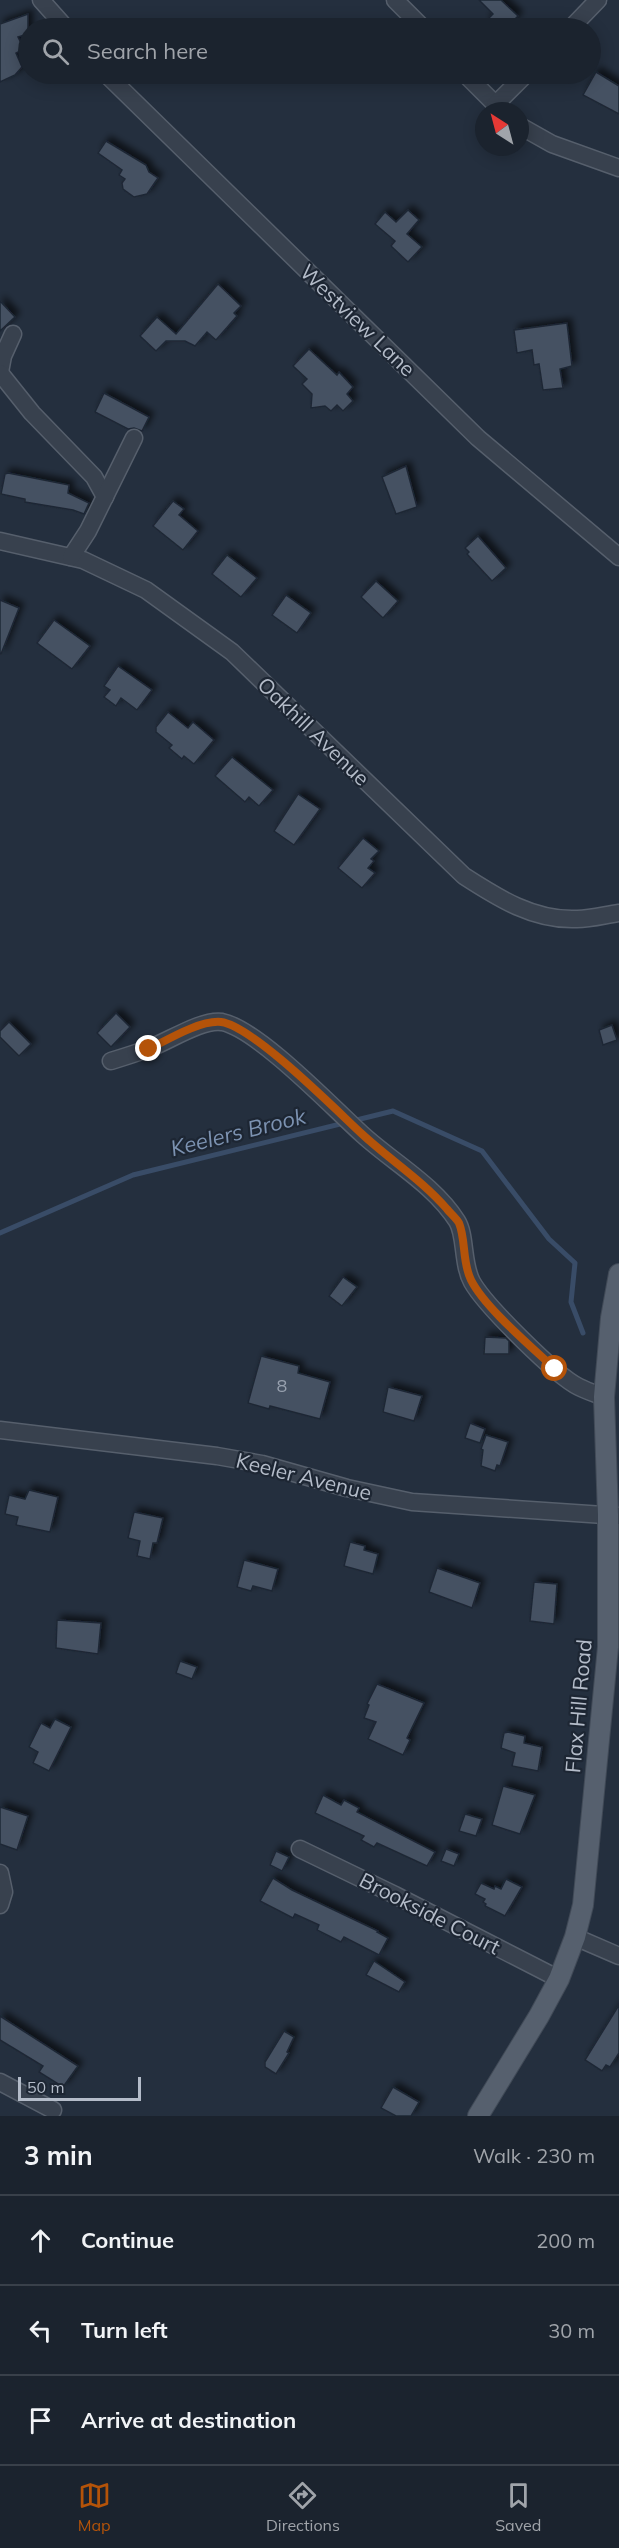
<!DOCTYPE html>
<meta charset="utf-8">
<style>
:root{--surface:#1b232e;--page:#242b36;--text:#f1f3f6;--muted:#a0a4aa;--line:#39404a;--accent:#b45309}
body{margin:0;font-family:Mulish,sans-serif;background:var(--page);color:var(--text)}
.compass{position:absolute;left:475px;top:102px;width:54px;height:54px;border-radius:50%;background:var(--surface);box-shadow:0 3px 15px #0003;rotate:324deg}
.scale{position:absolute;left:18px;bottom:15px;width:123px;box-sizing:border-box;padding-left:6px;border:3px solid #b4bcc9;border-top:0;font-size:16px;line-height:21px;white-space:nowrap;color:#b4bcc9;-webkit-text-stroke:4px #1d2633;paint-order:stroke}
.stop{position:absolute;width:18px;height:18px;margin:-14px;border:4px solid #b45309;border-radius:50%;background:#fff}
.stop.end{background:#b45309;border-color:#fff;box-shadow:0 2px 6px #0008}
.list{margin:0;padding:0;list-style:none}
h2{display:flex;justify-content:space-between;align-items:center;height:78px;margin:0;padding:0 24px;font-size:26px}
h2 small{font-size:20px;font-weight:400;color:var(--muted)}
.list li{display:grid;grid-template-columns:39px 1fr auto;gap:18px;align-items:center;box-sizing:border-box;height:90px;padding:0 24px;border-top:2px solid var(--line)}
.list b{display:block;font-size:22px;white-space:nowrap}
.list em{font-size:20px;font-style:normal;color:var(--muted)}
.icon{flex:none;width:33px;height:33px;fill:none;stroke:currentColor;stroke-width:2;stroke-linecap:round;stroke-linejoin:round}
.map{position:relative;flex:none;width:619px;height:2116px;overflow:hidden}
.search{position:absolute;background:var(--surface);box-shadow:0 3px 15px #0003;left:18px;right:18px;top:18px;height:66px;display:flex;align-items:center;gap:15px;box-sizing:border-box;padding:0 21px;border-radius:33px;color:var(--muted);font-size:22px}
.sheet{height:348px;background:var(--surface)}
nav{display:flex;justify-content:space-around;align-items:center;box-sizing:border-box;height:84px;border-top:2px solid var(--line);background:var(--surface);font-size:16px;color:var(--muted)}
nav a{display:grid;justify-items:center;gap:3px}
nav .on{color:var(--accent)}
.map>svg:first-child{display:block}
</style>
<div class="map">
<svg width="619" height="2116" viewBox="0 0 619 2116">
<defs>
<filter id="shadow"><feDropShadow dx="4.5" dy="-4.5" stdDeviation="3" flood-color="#0009"/></filter>
</defs>
<rect width="100%" height="100%" fill="#242f3e"/>
<g fill="none" stroke-linecap="round" stroke-linejoin="round">
<polyline stroke="#394c67" stroke-width="5" points="0,1233 133,1175 393,1111 482,1151 549,1239 575,1263 571,1302 583,1333"/>
</g>
<g fill="#455162" stroke="#1f2835" stroke-width="1.5" filter="url(#shadow)">
<polygon points="479,0 501,0 518,16 506,28 494,28 486,21 493,14"/>
<polygon points="28,14 28,34 18,37 24,49 16,53 22,67 15,75 0,82 0,24"/>
<polygon points="596,72 619,86 619,114 583,95"/>
<polygon points="106,141 146,165 149,172 158,178 147,194 134,197 123,189 122,183 125,179 119,175 122,170 98,153"/>
<polygon points="408,210 419,220 407,234 422,247 408,262 391,246 395,241 375,224 385,212 396,222"/>
<polygon points="218,284 241,306 234,313 237,316 216,340 207,332 195,346 185,341 166,341 156,351 140,336 157,317 176,334"/>
<polygon points="0,301 15,317 0,331"/>
<polygon points="567,323 572,366 560,369 563,388 543,390 539,364 534,365 532,350 517,353 514,330"/>
<polygon points="309,349 337,375 339,372 353,387 347,394 353,401 343,411 337,405 331,411 325,406 311,408 312,394 302,384 307,379 293,366"/>
<polygon points="104,393 149,417 142,431 134,428 128,429 95,412"/>
<polygon points="406,466 417,507 396,514 382,477"/>
<polygon points="8,473 69,485 68,493 89,503 84,514 73,510 25,502 25,499 1,494 5,474"/>
<polygon points="173,501 184,509 179,515 198,531 183,550 153,526"/>
<polygon points="478,536 506,568 492,581 467,554 469,552 465,548"/>
<polygon points="227,555 257,578 241,597 212,574"/>
<polygon points="376,581 398,601 383,618 361,597"/>
<polygon points="286,595 311,613 297,633 272,615"/>
<polygon points="0,600 19,608 1,654 0,654"/>
<polygon points="54,620 90,646 72,669 37,643"/>
<polygon points="118,666 152,690 137,710 121,698 116,706 104,697 110,690 104,686"/>
<polygon points="168,712 188,728 193,722 214,740 194,764 184,756 182,759 169,748 172,745 156,732 156,727"/>
<polygon points="232,757 273,790 259,806 249,797 245,802 215,776"/>
<polygon points="298,794 320,809 294,845 274,831"/>
<polygon points="363,838 379,851 371,859 374,861 368,868 375,873 362,888 338,868"/>
<polygon points="116,1013 130,1027 111,1047 97,1033"/>
<polygon points="9,1022 31,1044 19,1056 0,1037 0,1031"/>
<polygon points="612,1025 617,1040 603,1045 599,1030"/>
<polygon points="343,1277 357,1287 342,1306 329,1296"/>
<polygon points="485,1337 506,1338 509,1341 509,1354 484,1354"/>
<polygon points="261,1356 299,1366 298,1373 330,1382 320,1419 270,1406 269,1409 248,1403"/>
<polygon points="388,1387 422,1396 414,1421 383,1412"/>
<polygon points="470,1423 485,1429 480,1443 465,1438"/>
<polygon points="486,1435 508,1442 500,1466 497,1465 495,1471 481,1466 483,1450 481,1449"/>
<polygon points="29,1490 58,1497 50,1532 16,1525 18,1517 5,1514 9,1495 25,1499"/>
<polygon points="134,1512 163,1518 157,1543 153,1543 150,1559 137,1556 140,1541 128,1538"/>
<polygon points="350,1542 365,1546 364,1550 378,1554 373,1574 344,1566"/>
<polygon points="244,1560 278,1569 272,1591 253,1586 251,1591 237,1587"/>
<polygon points="437,1568 480,1583 472,1608 429,1592"/>
<polygon points="534,1582 557,1584 554,1624 530,1621"/>
<polygon points="57,1620 101,1623 98,1654 56,1648"/>
<polygon points="180,1661 197,1667 192,1679 176,1673"/>
<polygon points="377,1684 424,1703 407,1738 410,1740 403,1755 368,1739 376,1722 364,1718 369,1705 367,1704"/>
<polygon points="55,1719 71,1727 49,1771 33,1763 38,1752 29,1747 41,1723 50,1728"/>
<polygon points="508,1732 525,1736 524,1743 542,1747 538,1771 512,1766 515,1753 501,1748 504,1733"/>
<polygon points="503,1786 535,1795 520,1834 492,1825"/>
<polygon points="323,1795 341,1805 344,1800 359,1808 357,1812 435,1852 427,1866 377,1843 374,1847 361,1840 364,1836 315,1813"/>
<polygon points="0,1807 28,1816 17,1850 0,1844"/>
<polygon points="465,1814 482,1819 476,1836 459,1831"/>
<polygon points="446,1849 459,1854 454,1866 441,1861"/>
<polygon points="276,1851 289,1857 282,1871 270,1865"/>
<polygon points="273,1878 292,1890 378,1931 377,1932 388,1938 379,1955 344,1937 341,1942 317,1930 319,1925 295,1914 293,1918 260,1901"/>
<polygon points="506,1879 522,1887 505,1916 485,1906 486,1904 483,1902 485,1899 475,1894 481,1883 494,1889 495,1886 501,1889"/>
<polygon points="374,1961 405,1982 399,1992 366,1975"/>
<polygon points="619,2005 619,2053 610,2067 606,2065 602,2071 585,2060"/>
<polygon points="0,2016 78,2066 63,2087 39,2072 43,2066 0,2040"/>
<polygon points="284,2031 294,2037 287,2052 289,2053 276,2074 265,2067 265,2062"/>
<polygon points="393,2087 419,2102 411,2116 396,2116 381,2108"/>
</g>
<g fill="none" stroke-linecap="round" stroke-linejoin="round">
<defs>
<g id="minor">
<polyline points="41,0 66,28"/>
<polyline points="395,0 423,28"/>
<polyline points="571,28 598,0"/>
<polyline points="106,74 478,438 619,557"/>
<polyline points="465,74 502,111"/>
<polyline points="495,105 526,74"/>
<polyline points="520,126 552,144 619,168"/>
<polyline points="0,372 3,356 13,334"/>
<polyline points="0,373 32,413 94,477 105,497"/>
<path d="M0,541L83,560L146,590L232,652L464,876C498,898 534,921 577,919C591,919 605,915 619,913"/>
<polyline points="71,557 88,531 134,438"/>
<path d="M111,1061C124,1057 137,1053 150,1048C169,1041 202,1019 222,1022C258,1029 334,1109 363,1135C394,1163 434,1185 457,1221C466,1235 462,1264 472,1282C485,1305 556,1376 579,1387C587,1391 596,1394 604,1397"/>
<polyline points="0,1430 217,1456 262,1464 347,1488 412,1502 619,1516"/>
<polyline points="300,1849 395,1895 559,1979"/>
<polyline points="0,1873 4,1892 0,1905"/>
<polyline points="575,1937 619,1956"/>
<polyline points="0,2082 53,2110"/>
</g>
<polyline id="major" points="478,2116 539,2016 559,1979 575,1937 583,1905 608,1647 608,1515 604,1397 611,1318 619,1274"/>
</defs>
<use href="#minor" stroke="#565f6c" stroke-width="19"/>
<use href="#major" stroke="#414a57" stroke-width="22"/>
<use href="#minor" stroke="#38414e" stroke-width="16"/>
<use href="#major" stroke="#56606e" stroke-width="20"/>
</g>
<g fill="none" stroke-linecap="round" stroke-linejoin="round">
<path stroke="#b45309" stroke-width="8" d="M149,1049C167,1040 200,1020 221,1022C253,1026 336,1110 362,1134C390,1160 422,1180 447,1209C450,1213 456,1218 459,1223C466,1240 462,1262 471,1280C485,1308 532,1347 555,1369"/>
</g>
<g text-anchor="middle" dominant-baseline="central" stroke-width="4.5" stroke-linejoin="round" paint-order="stroke">
<g font-size="18" fill="#98a1af">
<text x="282" y="1385">8</text>
</g>
<g font-size="21" fill="#b4bcc9" stroke="#1d2633">
<text transform="translate(358 320) rotate(44)">Westview Lane</text>
<text transform="translate(314 731) rotate(44)">Oakhill Avenue</text>
<text transform="translate(304 1476) rotate(14)">Keeler Avenue</text>
<text transform="translate(578 1706) rotate(-85)">Flax Hill Road</text>
<text transform="translate(430 1913) rotate(27)">Brookside Court</text>
</g>
<g font-size="22" font-style="italic" fill="#7c92b1" stroke="#1d2633">
<text transform="translate(238 1132) rotate(-14)">Keelers Brook</text>
</g>
</g>
</svg>
<svg class="compass" viewBox="-18 -18 36 36"><path d="M0-13l5 13h-10z" fill="#e53935"/><path d="M0 13l5-13h-10z" fill="#a0a4aa"/></svg>
<div class="scale">50 m</div>
<div class="stop" style="left:555px;top:1369px"></div>
<div class="stop end" style="left:149px;top:1049px"></div>
<div class="search"><svg class="icon" aria-label="search" viewBox="0 0 24 24"><circle cx="10" cy="10" r="6"/><path d="M15 15l6 6"/></svg>Search here</div>
</div>
<section class="sheet">
<h2>3 min<small>Walk · 230 m</small></h2>
<ul class="list">
<li><svg class="icon" aria-label="ahead" viewBox="0 0 24 24"><path d="M12 20V5M6 11l6-6 6 6"/></svg><div><b>Continue</b></div><em>200 m</em></li>
<li><svg class="icon" aria-label="left" viewBox="0 0 24 24"><path d="M17 20v-9H6M10 6l-5 5 5 5"/></svg><div><b>Turn left</b></div><em>30 m</em></li>
<li><svg class="icon" aria-label="arrive" viewBox="0 0 24 24"><path d="M6 21V4h12l-3 4 3 4H6"/></svg><div><b>Arrive at destination</b></div></li>
</ul>
</section>
<nav>
<a class="on"><svg class="icon" aria-label="map" viewBox="0 0 24 24"><path d="M3 6l6-2 6 2 6-2v14l-6 2-6-2-6 2zM9 4v14M15 6v14"/></svg>Map</a>
<a><svg class="icon" aria-label="directions" viewBox="0 0 24 24"><path d="M12 3l9 9-9 9-9-9zM9 14v-3h6M13 9l2 2-2 2"/></svg>Directions</a>
<a><svg class="icon" aria-label="saved" viewBox="0 0 24 24"><path d="M7 4h10v16l-5-4-5 4z"/></svg>Saved</a>
</nav>
